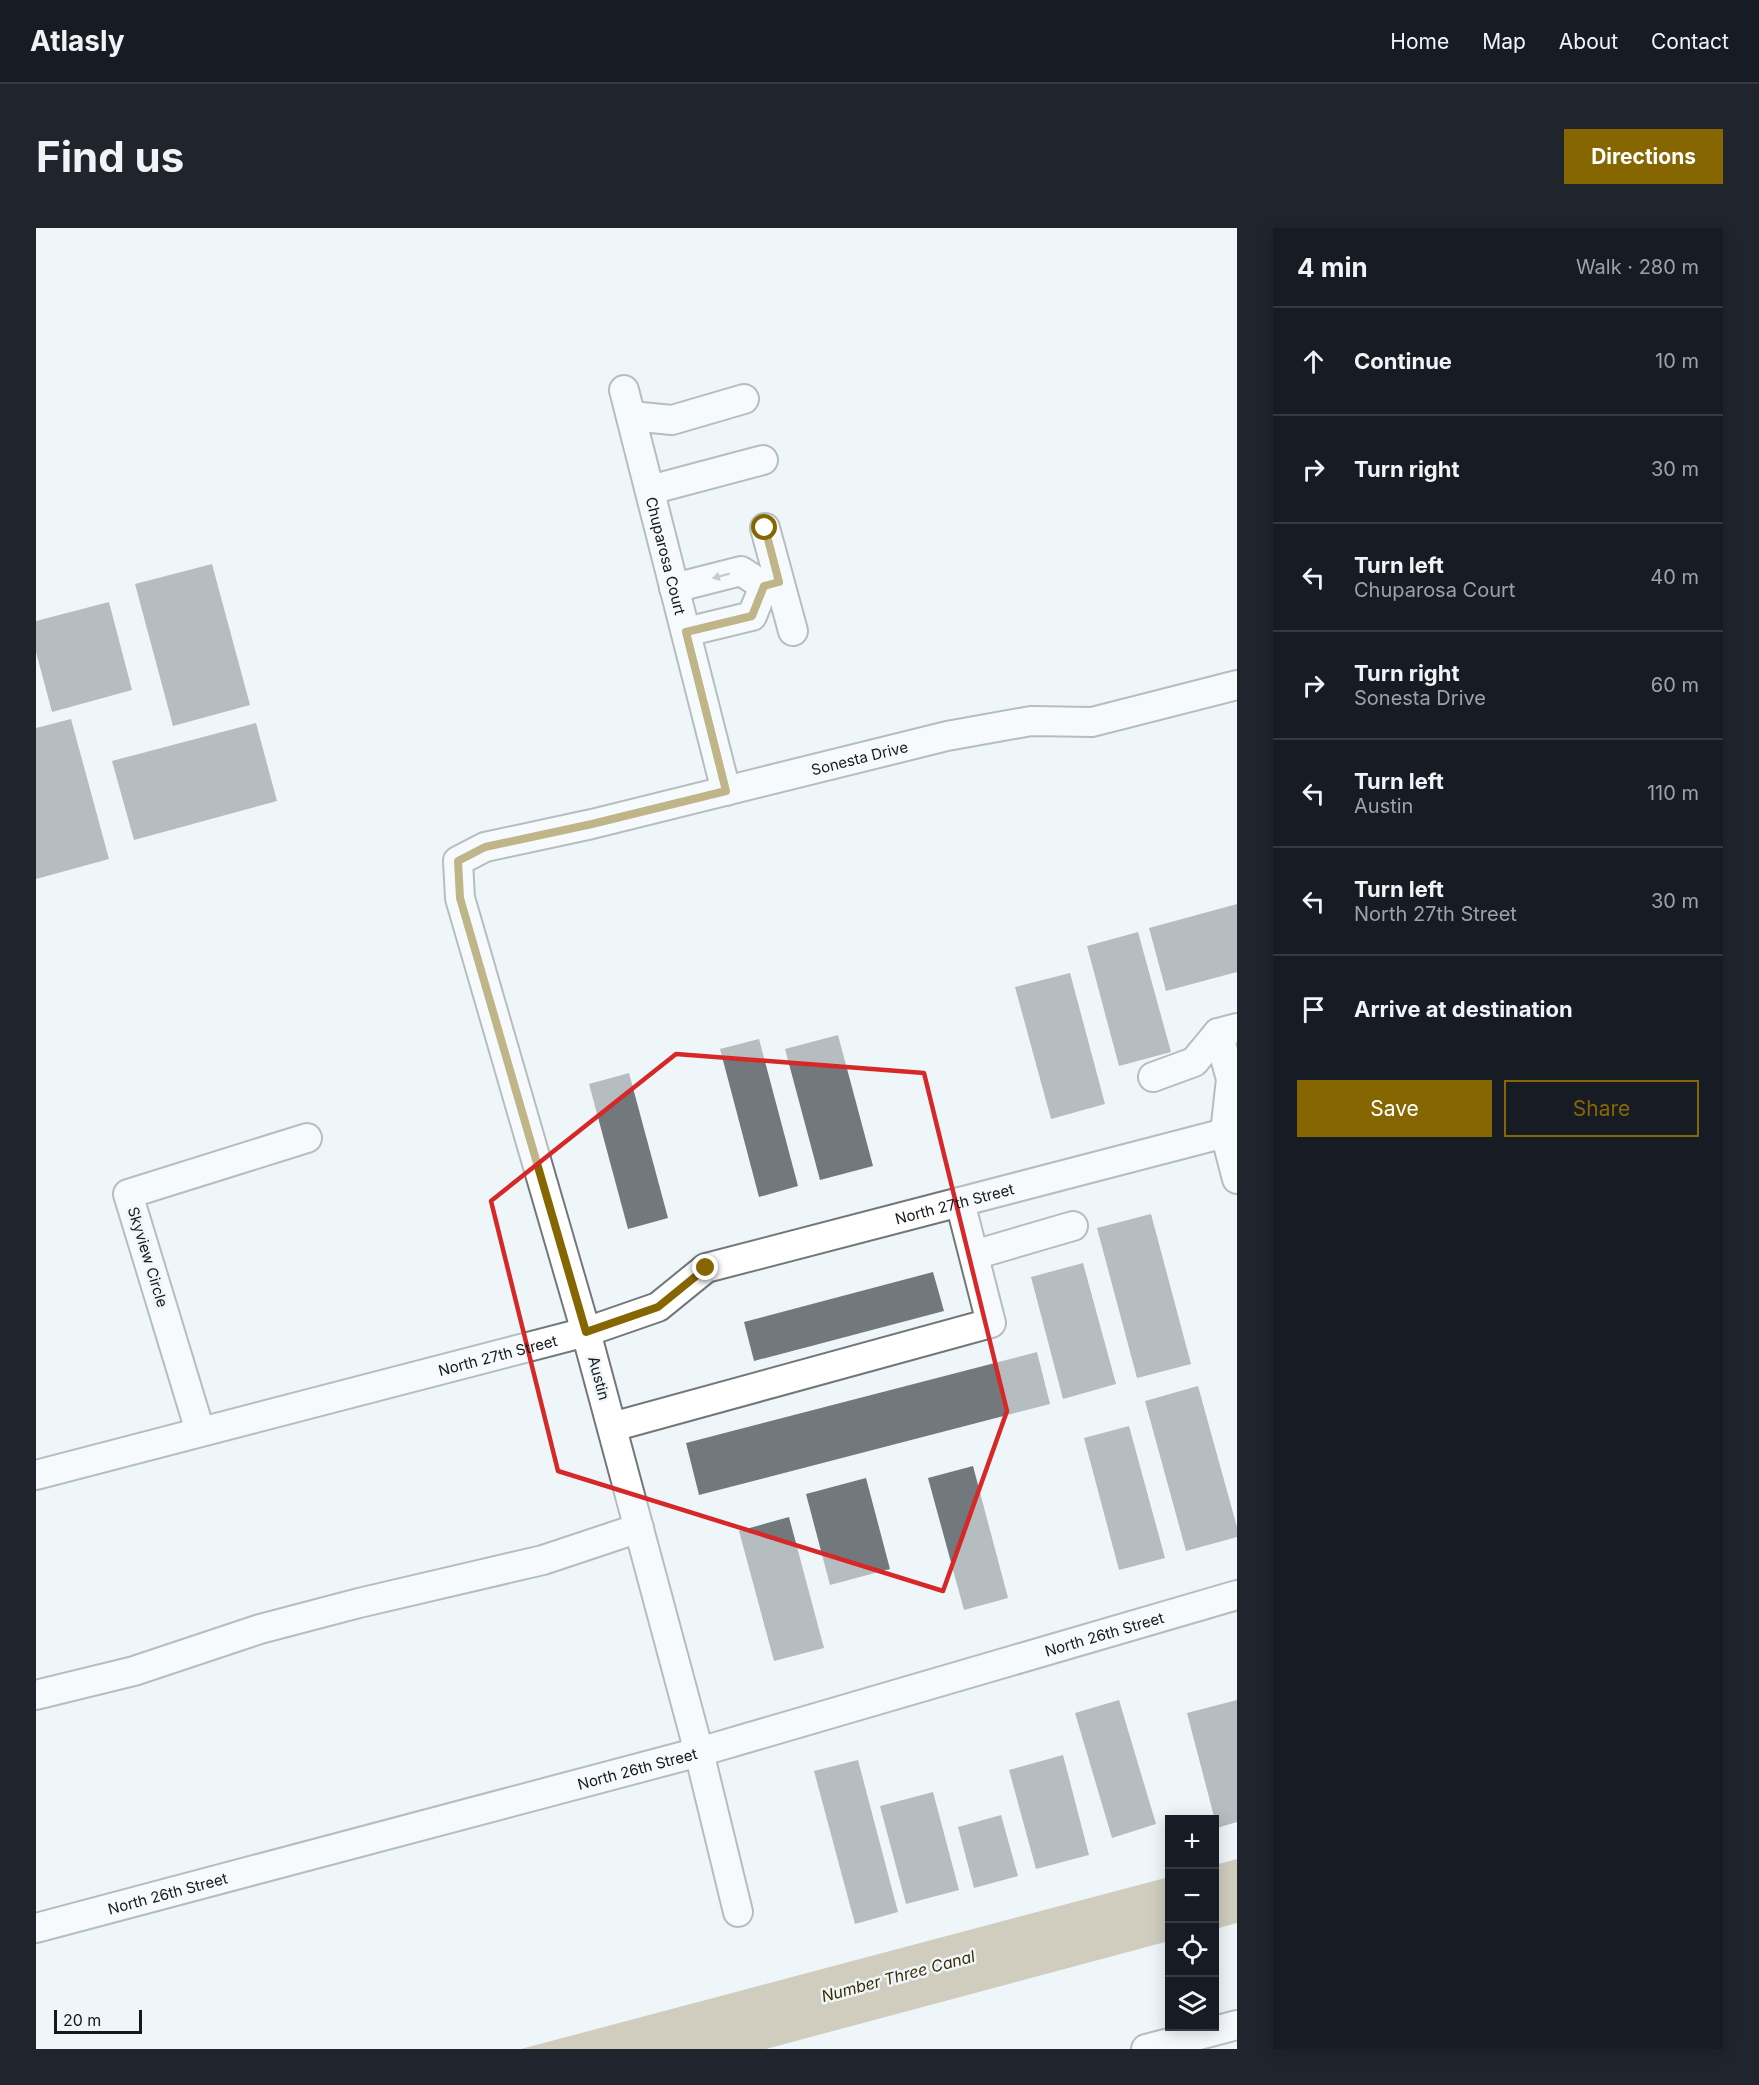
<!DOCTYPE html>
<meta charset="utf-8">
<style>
:root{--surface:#171b24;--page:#20242c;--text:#f1f3f6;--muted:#9ea1a6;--line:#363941;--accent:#856600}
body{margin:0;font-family:Inter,sans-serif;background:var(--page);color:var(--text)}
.controls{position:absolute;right:18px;bottom:18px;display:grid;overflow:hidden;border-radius:0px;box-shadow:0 3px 15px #0003}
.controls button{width:54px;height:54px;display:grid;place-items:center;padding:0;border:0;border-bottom:2px solid var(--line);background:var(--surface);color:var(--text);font:30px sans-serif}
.scale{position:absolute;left:18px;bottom:15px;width:88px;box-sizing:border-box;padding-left:6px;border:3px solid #16191a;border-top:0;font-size:16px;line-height:21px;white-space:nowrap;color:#16191a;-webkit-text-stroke:4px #eff6f9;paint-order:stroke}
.stop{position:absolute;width:18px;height:18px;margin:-14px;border:4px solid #856600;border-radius:50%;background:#fff}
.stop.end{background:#856600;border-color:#fff;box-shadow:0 2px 6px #0008}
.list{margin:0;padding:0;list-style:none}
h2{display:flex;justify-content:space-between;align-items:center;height:78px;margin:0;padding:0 24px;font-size:26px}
h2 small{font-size:20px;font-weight:400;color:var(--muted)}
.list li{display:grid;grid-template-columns:39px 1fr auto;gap:18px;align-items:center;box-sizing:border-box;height:108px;padding:0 24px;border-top:2px solid var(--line)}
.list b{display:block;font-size:22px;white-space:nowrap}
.list p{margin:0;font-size:20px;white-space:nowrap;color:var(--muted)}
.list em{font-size:20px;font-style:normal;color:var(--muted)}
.actions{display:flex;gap:12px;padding:18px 24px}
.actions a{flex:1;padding:14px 0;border:2px solid var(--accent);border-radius:0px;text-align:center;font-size:21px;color:var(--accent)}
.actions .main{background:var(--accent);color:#fff}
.icon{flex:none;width:33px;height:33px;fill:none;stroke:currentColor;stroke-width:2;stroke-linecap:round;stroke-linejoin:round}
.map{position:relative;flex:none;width:1201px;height:1821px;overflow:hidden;border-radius:0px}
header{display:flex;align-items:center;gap:36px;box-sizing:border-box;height:84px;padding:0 30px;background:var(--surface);border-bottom:2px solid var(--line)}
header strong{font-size:28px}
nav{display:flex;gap:33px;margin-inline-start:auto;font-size:21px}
.intro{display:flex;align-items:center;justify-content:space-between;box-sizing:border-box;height:144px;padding:0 36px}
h1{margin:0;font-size:42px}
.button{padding:15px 27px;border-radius:0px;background:var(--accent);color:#fff;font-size:21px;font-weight:700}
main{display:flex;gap:36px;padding:0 36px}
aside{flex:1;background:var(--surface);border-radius:0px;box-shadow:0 3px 15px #0003}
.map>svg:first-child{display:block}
</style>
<header>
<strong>Atlasly</strong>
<nav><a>Home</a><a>Map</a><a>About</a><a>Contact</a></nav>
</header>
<div class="intro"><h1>Find us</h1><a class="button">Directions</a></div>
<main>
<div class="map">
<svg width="1201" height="1821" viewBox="0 0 1201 1821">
<rect width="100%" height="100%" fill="#eff6f9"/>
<g fill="#aa9b79">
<polygon points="1201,1631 1201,1695 1179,1701 1179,1637"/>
<polygon points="1133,1649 1133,1713 730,1821 485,1821"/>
</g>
<g fill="#72787b">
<polygon points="176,336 214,477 137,498 99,356"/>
<polygon points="73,374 96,462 16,484 0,424 0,393"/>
<polygon points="35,491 73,631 0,651 0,500"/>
<polygon points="220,495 241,573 98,612 76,533"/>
<polygon points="1201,676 1201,744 1130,763 1113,700"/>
<polygon points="1102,704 1135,824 1083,838 1051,718"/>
<polygon points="1034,745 1069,876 1015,891 979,759"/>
<polygon points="802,807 837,938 784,952 749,821"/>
<polygon points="723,811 762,958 723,969 684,821"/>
<polygon points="593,845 632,990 592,1001 553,856"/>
<polygon points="1115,986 1155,1136 1101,1150 1061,1000"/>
<polygon points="1047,1035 1080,1156 1027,1171 995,1049"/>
<polygon points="897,1044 908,1083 718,1133 708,1094"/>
<polygon points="1001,1124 1014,1176 663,1267 650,1215"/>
<polygon points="1162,1158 1201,1299 1201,1309 1150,1323 1109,1173"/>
<polygon points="1093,1198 1129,1330 1083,1342 1048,1210"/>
<polygon points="937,1238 972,1370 928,1382 892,1250"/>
<polygon points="830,1250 854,1341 794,1357 770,1266"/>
<polygon points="753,1289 788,1420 738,1433 703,1303"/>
<polygon points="1083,1472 1120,1596 1076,1610 1039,1485"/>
<polygon points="1201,1472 1201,1594 1181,1600 1151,1485"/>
<polygon points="1027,1527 1053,1627 1000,1641 973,1542"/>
<polygon points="822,1532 862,1684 819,1696 778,1543"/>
<polygon points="897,1564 923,1662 870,1676 844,1578"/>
<polygon points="965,1587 982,1648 938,1660 922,1599"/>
</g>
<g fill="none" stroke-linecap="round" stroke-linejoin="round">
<defs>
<g id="minor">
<path id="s1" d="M588,162L690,563"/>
<polyline points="595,188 636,192 708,171"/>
<polyline points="614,262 727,232"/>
<polyline points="729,300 757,403"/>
<polyline points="638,360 705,343 728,358 743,354"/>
<polyline points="650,404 716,388 728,358"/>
<polyline points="1201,800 1182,805 1195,851 1189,905 1201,951"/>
<polyline points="1117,849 1158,834 1182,805"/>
<polyline points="938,1027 1037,998"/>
<polyline points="576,1199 955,1095 924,974"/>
<polyline points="164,1203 92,966 271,910"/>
<path id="s2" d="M0,1247L550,1104L622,1079L670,1040L1189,905"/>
<polyline points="0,1467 98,1443 224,1401 323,1375 507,1332 603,1300"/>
<path id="s3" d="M702,1684L663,1524L550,1104L424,670L422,633L449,619L556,596L911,508L995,493L1056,494L1201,457"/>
<path id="s4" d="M0,1700L663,1524L1201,1367"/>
<polyline points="1110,1821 1201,1797"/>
</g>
</defs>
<use href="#minor" stroke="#72787a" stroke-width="32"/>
<use href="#minor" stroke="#fff" stroke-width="28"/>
</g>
<defs><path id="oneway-solid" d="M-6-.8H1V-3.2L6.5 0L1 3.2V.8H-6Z" transform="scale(1.5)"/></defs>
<use fill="#969898" href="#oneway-solid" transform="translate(685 348) rotate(165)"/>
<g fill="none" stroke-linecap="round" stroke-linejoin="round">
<polyline stroke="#856600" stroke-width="8" points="670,1040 622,1079 550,1104 424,670 422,633 449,619 556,596 690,563 650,404 716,388 728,358 743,354 729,300"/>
</g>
<path d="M0 0H1201V1821H0ZM640,826L888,845L971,1183L907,1363L522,1243L455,973Z" fill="#eff6f9" fill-opacity=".55" fill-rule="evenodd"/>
<path fill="none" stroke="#d62828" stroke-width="4.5" stroke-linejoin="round" d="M640,826L888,845L971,1183L907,1363L522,1243L455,973Z"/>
<g text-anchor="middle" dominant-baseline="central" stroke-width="5" stroke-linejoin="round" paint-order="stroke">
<g font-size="15" fill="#16191a" stroke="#eff6f9">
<text stroke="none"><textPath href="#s1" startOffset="171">Chuparosa Court</textPath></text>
<text stroke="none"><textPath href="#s3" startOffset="1504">Sonesta Drive</textPath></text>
<text stroke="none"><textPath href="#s2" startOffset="963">North 27th Street</textPath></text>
<text transform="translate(112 1029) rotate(73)">Skyview Circle</text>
<text stroke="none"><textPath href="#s2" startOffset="477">North 27th Street</textPath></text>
<text transform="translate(563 1150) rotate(75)">Austin</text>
<text stroke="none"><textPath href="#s4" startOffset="1108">North 26th Street</textPath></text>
<text stroke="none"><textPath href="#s4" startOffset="622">North 26th Street</textPath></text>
<text stroke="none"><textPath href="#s4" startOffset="136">North 26th Street</textPath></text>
</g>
<g font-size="16" font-style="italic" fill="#3c2c00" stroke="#eff6f9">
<text transform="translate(862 1748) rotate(-15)">Number Three Canal</text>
</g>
</g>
</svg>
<div class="controls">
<button>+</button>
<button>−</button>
<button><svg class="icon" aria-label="locate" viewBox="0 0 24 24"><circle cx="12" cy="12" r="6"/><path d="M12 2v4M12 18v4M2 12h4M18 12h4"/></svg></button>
<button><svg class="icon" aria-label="layers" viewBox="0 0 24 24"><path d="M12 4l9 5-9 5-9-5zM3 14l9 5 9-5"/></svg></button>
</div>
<div class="scale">20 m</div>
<div class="stop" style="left:729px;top:300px"></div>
<div class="stop end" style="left:670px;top:1040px"></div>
</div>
<aside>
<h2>4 min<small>Walk · 280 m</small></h2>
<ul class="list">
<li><svg class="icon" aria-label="ahead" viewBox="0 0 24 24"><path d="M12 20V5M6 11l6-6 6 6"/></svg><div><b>Continue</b></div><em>10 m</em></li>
<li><svg class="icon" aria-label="right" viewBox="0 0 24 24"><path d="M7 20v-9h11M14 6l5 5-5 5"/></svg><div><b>Turn right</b></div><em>30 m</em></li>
<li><svg class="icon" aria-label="left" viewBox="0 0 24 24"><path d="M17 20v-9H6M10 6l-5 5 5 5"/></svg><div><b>Turn left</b><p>Chuparosa Court</p></div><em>40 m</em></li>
<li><svg class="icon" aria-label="right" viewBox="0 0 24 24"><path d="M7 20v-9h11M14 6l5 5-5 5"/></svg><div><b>Turn right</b><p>Sonesta Drive</p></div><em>60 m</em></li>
<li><svg class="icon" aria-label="left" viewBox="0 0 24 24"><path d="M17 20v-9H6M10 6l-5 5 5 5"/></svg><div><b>Turn left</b><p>Austin</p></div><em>110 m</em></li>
<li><svg class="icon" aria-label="left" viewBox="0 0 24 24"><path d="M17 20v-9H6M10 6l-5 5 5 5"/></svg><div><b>Turn left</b><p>North 27th Street</p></div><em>30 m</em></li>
<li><svg class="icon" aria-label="arrive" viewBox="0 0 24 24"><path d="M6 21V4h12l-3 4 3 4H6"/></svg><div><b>Arrive at destination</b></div></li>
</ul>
<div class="actions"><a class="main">Save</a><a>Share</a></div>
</aside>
</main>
